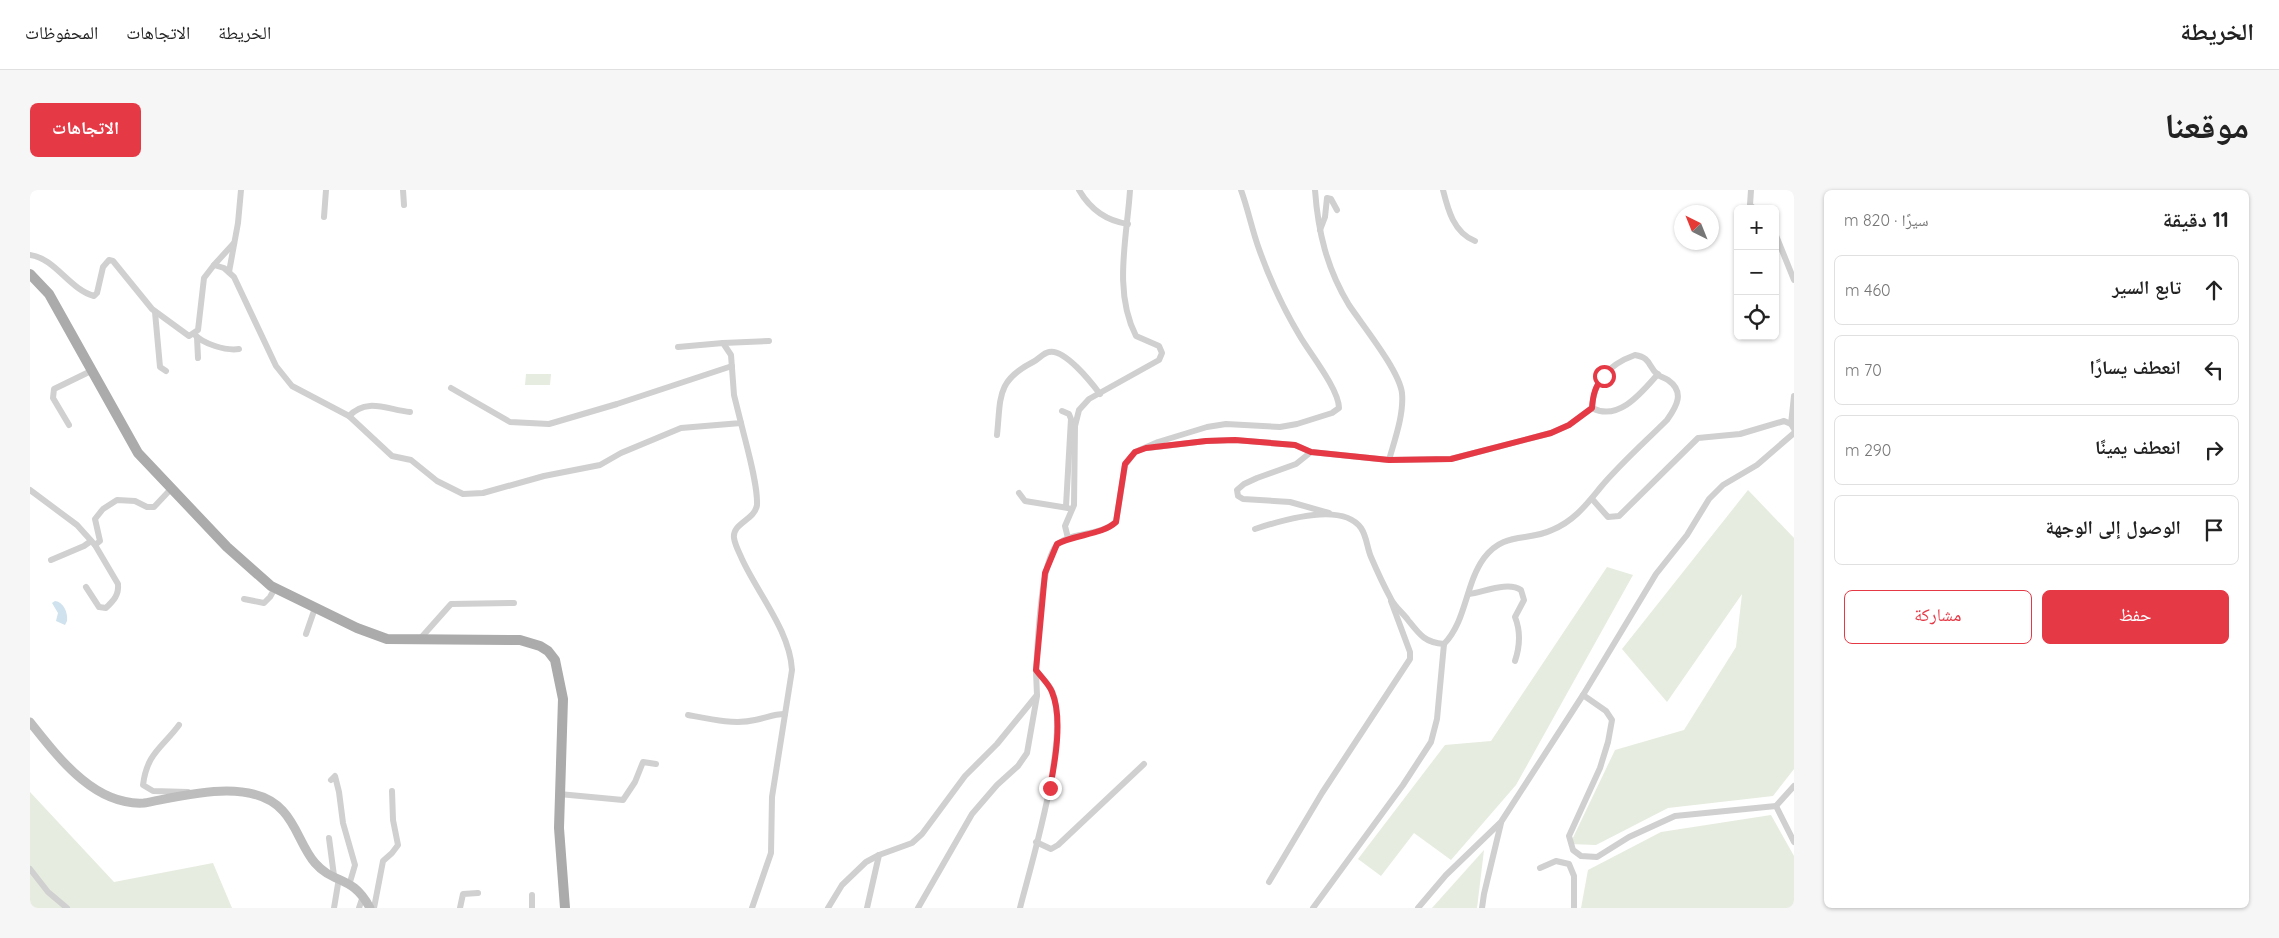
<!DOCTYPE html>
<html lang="ar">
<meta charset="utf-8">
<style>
:root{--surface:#fff;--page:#f6f6f6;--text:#222;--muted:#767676;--line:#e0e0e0;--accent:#e63946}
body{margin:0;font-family:Quicksand,"Noto Naskh Arabic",sans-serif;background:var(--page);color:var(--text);direction:rtl}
.controls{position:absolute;right:15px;top:15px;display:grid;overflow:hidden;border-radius:8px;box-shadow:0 1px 4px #0004}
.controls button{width:45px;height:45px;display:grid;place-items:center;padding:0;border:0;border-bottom:1px solid var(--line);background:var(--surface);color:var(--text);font:25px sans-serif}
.compass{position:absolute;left:1644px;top:15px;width:45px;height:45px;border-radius:50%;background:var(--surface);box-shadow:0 1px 4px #0004;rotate:317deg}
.stop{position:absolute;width:15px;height:15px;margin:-11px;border:4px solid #e63946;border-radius:50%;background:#fff}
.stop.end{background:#e63946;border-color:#fff;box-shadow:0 1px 5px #0008}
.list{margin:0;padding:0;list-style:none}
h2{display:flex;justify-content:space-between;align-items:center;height:65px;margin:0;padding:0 20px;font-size:21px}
h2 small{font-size:16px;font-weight:400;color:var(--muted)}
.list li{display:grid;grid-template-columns:32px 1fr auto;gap:15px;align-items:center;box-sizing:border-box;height:70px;margin:0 10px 10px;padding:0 10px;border:1px solid var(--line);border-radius:8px}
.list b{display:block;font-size:19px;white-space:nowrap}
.list em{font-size:16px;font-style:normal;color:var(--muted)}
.actions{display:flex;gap:10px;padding:15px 20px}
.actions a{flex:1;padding:11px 0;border:1px solid var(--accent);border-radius:8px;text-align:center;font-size:18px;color:var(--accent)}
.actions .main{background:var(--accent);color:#fff}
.icon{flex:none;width:28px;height:28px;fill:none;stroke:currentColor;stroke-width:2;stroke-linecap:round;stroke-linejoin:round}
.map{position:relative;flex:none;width:1764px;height:718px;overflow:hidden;direction:ltr;border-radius:8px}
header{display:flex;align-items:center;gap:30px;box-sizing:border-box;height:70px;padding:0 25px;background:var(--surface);border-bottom:1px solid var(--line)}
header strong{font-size:24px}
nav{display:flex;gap:28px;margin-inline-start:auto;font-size:18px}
.intro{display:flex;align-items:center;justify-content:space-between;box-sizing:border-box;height:120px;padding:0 30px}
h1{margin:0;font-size:35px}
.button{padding:12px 22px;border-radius:8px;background:var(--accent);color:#fff;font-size:18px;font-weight:700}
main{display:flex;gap:30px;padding:0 30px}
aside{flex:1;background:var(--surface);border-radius:8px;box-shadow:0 1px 4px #0004}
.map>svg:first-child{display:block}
</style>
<header>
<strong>الخريطة</strong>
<nav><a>الخريطة</a><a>الاتجاهات</a><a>المحفوظات</a></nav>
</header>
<div class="intro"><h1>موقعنا</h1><a class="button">الاتجاهات</a></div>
<main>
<aside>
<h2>11 دقيقة<small>سيرًا · 820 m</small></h2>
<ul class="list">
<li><svg class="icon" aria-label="ahead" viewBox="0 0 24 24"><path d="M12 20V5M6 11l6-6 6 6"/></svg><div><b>تابع السير</b></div><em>460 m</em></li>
<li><svg class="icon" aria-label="left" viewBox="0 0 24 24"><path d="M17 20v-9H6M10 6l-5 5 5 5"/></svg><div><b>انعطف يسارًا</b></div><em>70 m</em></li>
<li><svg class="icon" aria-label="right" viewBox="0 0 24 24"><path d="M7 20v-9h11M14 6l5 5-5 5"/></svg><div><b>انعطف يمينًا</b></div><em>290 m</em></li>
<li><svg class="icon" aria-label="arrive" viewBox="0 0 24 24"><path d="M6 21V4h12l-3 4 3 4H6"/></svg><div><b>الوصول إلى الوجهة</b></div></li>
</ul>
<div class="actions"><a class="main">حفظ</a><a>مشاركة</a></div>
</aside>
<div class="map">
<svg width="1764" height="718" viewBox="0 0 1764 718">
<rect width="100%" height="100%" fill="#fff"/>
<g fill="#e6ecdf">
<polygon points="496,184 521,184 520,195 495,195"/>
<polygon points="1718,300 1764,348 1764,579 1743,606 1638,618 1566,655 1540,654 1585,560 1654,540 1706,457 1712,404 1637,512 1592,459"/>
<polygon points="1577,377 1603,385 1486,595 1421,670 1384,643 1351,686 1328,669 1415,555 1461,551"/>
<polygon points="0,602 84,692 183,673 202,718 0,718"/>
<polygon points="1741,625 1764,666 1764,718 1551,718 1558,680 1631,642"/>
<polygon points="1454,660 1447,718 1402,718"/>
</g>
<path fill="#cfe2ee" d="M25,411C34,412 38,423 37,431L35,435L26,431L28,423L22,413Z"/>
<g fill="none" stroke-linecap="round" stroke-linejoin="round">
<g stroke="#d0d0d0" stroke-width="6">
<polyline points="373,0 374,15"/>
<path d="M1049,0C1060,19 1077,31 1098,34"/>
<path d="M1285,0C1288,42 1297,79 1319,115C1333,136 1369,180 1372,203C1374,224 1365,249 1359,270"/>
<path d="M1413,0C1418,20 1424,43 1445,51"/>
<polyline points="1721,0 1720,15 1725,19"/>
<polyline points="294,27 296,0"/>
<polyline points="1290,40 1295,27 1297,8 1301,9 1307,20"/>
<polyline points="1745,43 1764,90"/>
<path d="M0,65C25,68 39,99 64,106L67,103L73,77L79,70L83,71L122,119L159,146L168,140L174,88L184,75L194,78L204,87L246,176L262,196L319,226L362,266L381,270L407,291L433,304L453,303L514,286L570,275L591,263L651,238L711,233L704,205L701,165L693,153L648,157"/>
<polyline points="184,75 204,53"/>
<polyline points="199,82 208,33 211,0"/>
<polyline points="125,122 130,177 136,181"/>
<path d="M164,144C173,154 196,161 209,159"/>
<polyline points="167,147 168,168"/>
<polyline points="693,153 739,151"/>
<polyline points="421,198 480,232 519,234 587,214 702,176"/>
<polyline points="1764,206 1761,234 1764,239"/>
<polyline points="1032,221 1039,224 1041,229 1036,316"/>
<path d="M319,226C337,207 358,220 380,222"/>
<path d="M711,233C716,254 728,294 727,315C725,330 702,333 704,348C705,355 709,362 712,369C728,404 760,441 762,480L742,607L741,663L722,718"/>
<polyline points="39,235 23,208 24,199 61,181"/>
<path d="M967,245C971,207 966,191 1003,172C1009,169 1013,163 1019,162C1034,158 1061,192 1070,204"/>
<path d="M1118,258L1176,251L1205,250L1265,255L1281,262L1359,270L1421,269L1521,243L1539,235L1562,218C1589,232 1612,202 1628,184"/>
<polyline points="1281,262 1266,274 1227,288 1214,294 1207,300 1208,306 1213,309 1260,312 1299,323"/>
<polyline points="0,300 47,335 65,355 70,351 65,329 73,319 87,310 105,311 117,317 124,317 140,300"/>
<polyline points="989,303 995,311 1038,318"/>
<polyline points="1563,310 1578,327 1589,326 1668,248 1710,244 1754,231 1761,234"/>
<path d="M1225,339C1249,331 1312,311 1331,338C1337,347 1337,358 1341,367C1347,381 1354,396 1361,409C1365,417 1373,423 1378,430C1389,444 1395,453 1414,454"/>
<path d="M1038,348L1035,336L1044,315L1045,236L1049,220L1059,209L1129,170L1132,163L1129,156L1106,146C1083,101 1097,48 1100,0"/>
<polyline points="21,370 54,356 61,351"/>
<path d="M56,397L69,417L76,418C84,410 89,405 88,394L65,355"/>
<path d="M1439,404C1454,402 1478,391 1491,400L1494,410L1485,427C1491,442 1490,456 1485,471"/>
<polyline points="214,409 234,413 240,407 245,398"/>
<polyline points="276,444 285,418"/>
<polyline points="389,450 421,414 484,413"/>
<polyline points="1553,505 1576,521 1582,530 1578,552 1570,578 1539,646 1543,660 1551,666 1567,667 1599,647 1645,626 1746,616 1764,596"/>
<path d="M658,525C679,529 705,535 725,530C737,528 742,524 755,524"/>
<path d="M149,535C132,558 117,563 113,595L123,601L158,602"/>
<polyline points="301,590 305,586 309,602 313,633 325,675 320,692"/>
<polyline points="529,604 593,610 605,592 613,572 626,574"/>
<polyline points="1746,616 1764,652"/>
<polyline points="299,648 304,686"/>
<polyline points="1006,652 1021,659 1028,655 1114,574"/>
<polyline points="1510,678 1526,671 1539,674 1544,686 1544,718"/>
<polyline points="0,679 18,702 37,718"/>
<polyline points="1239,692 1292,603 1380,469 1380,462 1361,411"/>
<polyline points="304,718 309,688"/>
<polyline points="329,718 333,706"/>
<polyline points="344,718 353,671 362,663 368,655 363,630 362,601"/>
<polyline points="430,718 433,704 448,703"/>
<polyline points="502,718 502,705"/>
<polyline points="798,718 812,695 836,672 849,665 882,653 892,644 935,586 967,554 1007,505 1006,481"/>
<polyline points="837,718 849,665"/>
<polyline points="888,718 942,624 967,595 988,576 997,563 1007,506"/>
<path d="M990,718C1002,671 1041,544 1022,501C1019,494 1011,487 1006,480C1008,455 1010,367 1029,353C1046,341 1070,346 1086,332L1095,275L1105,262L1128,252L1177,237L1196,234L1250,237L1267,234L1302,223L1309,218C1309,200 1282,166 1271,148C1254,120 1240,90 1229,59C1222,40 1218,19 1211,0"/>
<path d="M1283,718L1373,595L1401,552L1407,529L1414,454C1437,430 1435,394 1454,368C1474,341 1497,352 1522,340C1544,331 1556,315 1570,298C1590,274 1615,252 1637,230C1647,216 1655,202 1638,190C1635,188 1631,187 1628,185C1617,176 1622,168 1605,165C1580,174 1563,191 1562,218"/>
<polyline points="1388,718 1416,685 1471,632 1553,505 1626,384 1657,345 1679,309 1693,295 1727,275 1764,243"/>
<polyline points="1452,718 1454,704 1471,633"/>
</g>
<path stroke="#bdbdbd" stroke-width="9" d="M0,532C28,567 64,616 114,613C153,606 222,586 253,621C267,636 272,658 285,673C304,695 322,684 340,718"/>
<polyline stroke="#ababab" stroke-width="10" points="0,84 19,104 108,263 197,357 241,396 327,438 357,449 490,450 510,456 518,461 525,470 533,509 529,638 535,718"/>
</g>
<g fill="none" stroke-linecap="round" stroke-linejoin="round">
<path stroke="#e63946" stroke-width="6" d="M1020,598C1025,572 1033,528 1022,502C1019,494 1011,487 1006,480L1015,383L1027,354C1046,344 1072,345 1086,332L1095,274L1105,262L1116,258L1176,251L1205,250L1265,255L1281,262L1359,270L1421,269L1521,243L1539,235L1562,218C1563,205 1565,196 1574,186"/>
</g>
</svg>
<div class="controls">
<button>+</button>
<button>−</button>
<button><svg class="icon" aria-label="locate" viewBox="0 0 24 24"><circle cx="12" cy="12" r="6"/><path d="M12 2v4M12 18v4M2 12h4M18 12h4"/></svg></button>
</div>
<svg class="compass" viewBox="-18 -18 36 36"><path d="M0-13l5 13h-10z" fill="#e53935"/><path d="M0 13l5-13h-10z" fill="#767676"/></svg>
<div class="stop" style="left:1574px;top:186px"></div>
<div class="stop end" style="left:1020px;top:598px"></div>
</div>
</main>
